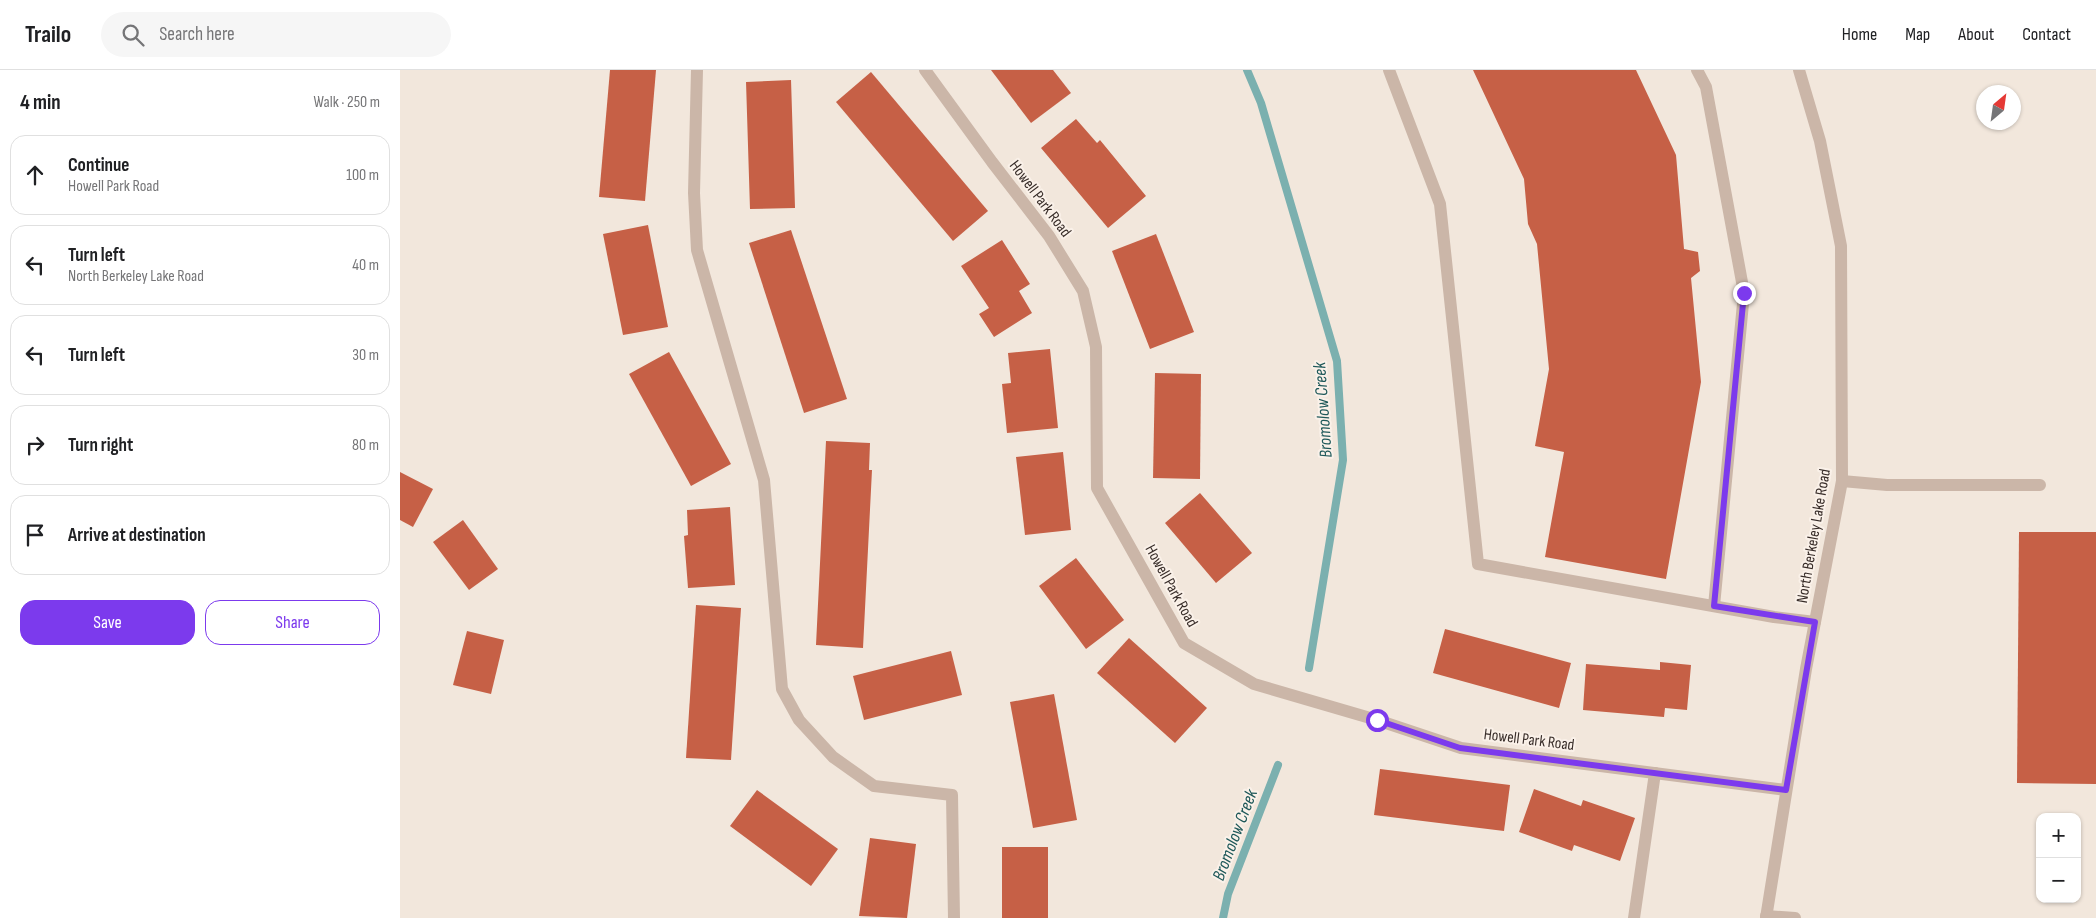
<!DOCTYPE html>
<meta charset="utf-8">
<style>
:root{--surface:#fff;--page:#f6f6f6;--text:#202124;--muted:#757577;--line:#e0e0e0;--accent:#7c3aed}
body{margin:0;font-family:"Sofia Sans Condensed",sans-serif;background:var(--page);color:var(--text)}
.controls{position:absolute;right:15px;bottom:15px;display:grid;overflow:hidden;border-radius:10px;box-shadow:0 1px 4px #0004}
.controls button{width:45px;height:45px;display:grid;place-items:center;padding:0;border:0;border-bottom:1px solid var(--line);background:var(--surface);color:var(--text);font:25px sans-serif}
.compass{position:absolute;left:1576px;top:15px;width:45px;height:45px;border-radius:50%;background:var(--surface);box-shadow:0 1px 4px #0004;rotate:29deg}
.stop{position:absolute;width:15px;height:15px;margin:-11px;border:4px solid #7c3aed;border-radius:50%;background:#fff}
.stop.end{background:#7c3aed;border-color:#fff;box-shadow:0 1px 5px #0008}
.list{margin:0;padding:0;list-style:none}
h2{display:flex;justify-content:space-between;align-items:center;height:65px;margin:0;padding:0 20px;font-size:21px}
h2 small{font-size:16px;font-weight:400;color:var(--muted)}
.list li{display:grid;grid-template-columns:32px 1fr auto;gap:15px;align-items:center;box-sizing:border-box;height:80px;margin:0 10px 10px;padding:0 10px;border:1px solid var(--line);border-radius:15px}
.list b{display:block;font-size:19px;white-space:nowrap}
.list p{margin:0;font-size:16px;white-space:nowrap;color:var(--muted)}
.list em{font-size:16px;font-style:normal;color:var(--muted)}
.actions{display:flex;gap:10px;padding:15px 20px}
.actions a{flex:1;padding:11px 0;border:1px solid var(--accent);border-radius:15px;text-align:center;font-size:18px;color:var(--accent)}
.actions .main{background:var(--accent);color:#fff}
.icon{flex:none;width:28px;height:28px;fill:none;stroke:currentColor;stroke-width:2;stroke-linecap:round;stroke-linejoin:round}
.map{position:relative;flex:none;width:1696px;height:848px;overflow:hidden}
header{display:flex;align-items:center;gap:30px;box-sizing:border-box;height:70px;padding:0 25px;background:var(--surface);border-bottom:1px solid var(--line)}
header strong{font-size:24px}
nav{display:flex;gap:28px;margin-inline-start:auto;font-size:18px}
.search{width:350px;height:45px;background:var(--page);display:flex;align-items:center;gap:12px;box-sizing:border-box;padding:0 18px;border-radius:28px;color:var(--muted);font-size:19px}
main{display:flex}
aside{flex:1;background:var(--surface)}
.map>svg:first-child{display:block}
</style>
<header>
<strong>Trailo</strong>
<div class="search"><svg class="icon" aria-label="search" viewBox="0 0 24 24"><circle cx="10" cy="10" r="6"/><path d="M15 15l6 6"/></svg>Search here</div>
<nav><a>Home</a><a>Map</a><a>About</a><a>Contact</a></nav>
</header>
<main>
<aside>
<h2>4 min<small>Walk · 250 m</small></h2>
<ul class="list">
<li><svg class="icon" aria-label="ahead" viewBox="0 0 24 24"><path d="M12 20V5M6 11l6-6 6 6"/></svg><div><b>Continue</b><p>Howell Park Road</p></div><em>100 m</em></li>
<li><svg class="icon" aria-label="left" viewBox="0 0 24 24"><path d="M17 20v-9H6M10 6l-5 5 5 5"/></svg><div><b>Turn left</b><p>North Berkeley Lake Road</p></div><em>40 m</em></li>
<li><svg class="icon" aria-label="left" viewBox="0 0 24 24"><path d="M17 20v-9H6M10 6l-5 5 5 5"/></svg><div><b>Turn left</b></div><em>30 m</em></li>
<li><svg class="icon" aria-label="right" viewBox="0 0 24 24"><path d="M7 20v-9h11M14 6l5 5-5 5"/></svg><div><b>Turn right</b></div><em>80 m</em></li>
<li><svg class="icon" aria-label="arrive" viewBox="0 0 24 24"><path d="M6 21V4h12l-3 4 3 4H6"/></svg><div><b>Arrive at destination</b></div></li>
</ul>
<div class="actions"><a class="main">Save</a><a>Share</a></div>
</aside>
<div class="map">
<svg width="1696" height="848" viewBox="0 0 1696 848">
<rect width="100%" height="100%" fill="#f2e7dc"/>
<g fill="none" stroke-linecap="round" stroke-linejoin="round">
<g stroke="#7bb0af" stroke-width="8">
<polyline points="847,0 861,33 937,291 943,390 909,598"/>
<polyline points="823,848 828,824 878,695"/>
</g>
</g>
<g fill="#c66046">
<polygon points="210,0 256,0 245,131 199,127"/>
<polygon points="591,0 653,0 671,23 631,53"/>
<polygon points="1073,0 1236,0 1276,85 1284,179 1298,182 1300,201 1291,208 1301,312 1266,509 1145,487 1164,382 1135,376 1149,299 1137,174 1128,154 1124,109"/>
<polygon points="471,2 588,141 553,171 436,32"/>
<polygon points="391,10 395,138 350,139 346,12"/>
<polygon points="676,49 697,73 700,70 746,126 708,158 641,78"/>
<polygon points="248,155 268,257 223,265 203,164"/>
<polygon points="391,160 447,329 404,343 349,173"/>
<polygon points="756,164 794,262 750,279 712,181"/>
<polygon points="602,170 630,214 619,221 632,243 594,267 579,244 589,238 561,196"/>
<polygon points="650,279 658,358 607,363 602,314 611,313 608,283"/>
<polygon points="269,282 331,394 291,416 229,304"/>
<polygon points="755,303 801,304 800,409 753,408"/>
<polygon points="426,371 470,373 469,400 472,400 463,578 416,575"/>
<polygon points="663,382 671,460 625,465 616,387"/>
<polygon points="0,402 33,419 13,457 0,450"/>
<polygon points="800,423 852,483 816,513 765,453"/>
<polygon points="330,437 335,515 288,518 284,466 288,465 287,440"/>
<polygon points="63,450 98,499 69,520 33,472"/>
<polygon points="1619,462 1696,462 1696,714 1617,713"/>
<polygon points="676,488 724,550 686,579 639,516"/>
<polygon points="296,535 341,538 331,690 286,688"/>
<polygon points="1045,559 1171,593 1159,638 1033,603"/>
<polygon points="67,561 104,570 91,624 53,615"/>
<polygon points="729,568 807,638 775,673 697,603"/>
<polygon points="551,581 562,625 464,650 453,606"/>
<polygon points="1260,592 1291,595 1287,640 1265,638 1264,647 1183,640 1186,594 1260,600"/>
<polygon points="654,624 677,750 633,758 610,632"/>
<polygon points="980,699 1110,715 1104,761 974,745"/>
<polygon points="1134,719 1181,736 1183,730 1235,748 1220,791 1174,775 1172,781 1119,762"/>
<polygon points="357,720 438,779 411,816 330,756"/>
<polygon points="470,768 516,774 507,848 459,846"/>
<rect x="602" y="777" width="46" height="71"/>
</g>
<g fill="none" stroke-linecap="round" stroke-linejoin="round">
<g stroke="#cbb6a8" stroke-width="12">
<polyline points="297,0 294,123 297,180 364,410 382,619 399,650 433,687 474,716 552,725 554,848"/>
<polyline points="525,0 592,92 649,166 683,221 696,277 697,418 784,573 854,614 977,650 1061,678 1386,720"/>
<polyline points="989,0 1040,134 1078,494 1374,547 1415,552"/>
<polyline points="1297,0 1306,17 1344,223 1314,536"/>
<polyline points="1442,411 1487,415 1640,415"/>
<polyline points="1366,846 1395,848"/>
<polyline points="1234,848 1255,703"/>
<polyline points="1366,848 1406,599 1442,411 1441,176 1420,71 1399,0"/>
</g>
</g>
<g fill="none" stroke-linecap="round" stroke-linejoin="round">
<polyline stroke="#7c3aed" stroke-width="6" points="977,650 1060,678 1386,720 1415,552 1314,536 1344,223"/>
</g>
<g text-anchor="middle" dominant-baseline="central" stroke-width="4" stroke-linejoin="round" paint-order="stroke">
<g font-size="16" fill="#372c28" stroke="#faf1e9">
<text transform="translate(640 129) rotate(53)">Howell Park Road</text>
<text transform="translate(1414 466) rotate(-80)">North Berkeley Lake Road</text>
<text transform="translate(771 516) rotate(61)">Howell Park Road</text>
<text transform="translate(1129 670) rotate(7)">Howell Park Road</text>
</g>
<g font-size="18" font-style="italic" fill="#1e5859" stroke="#faf1e9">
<text transform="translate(923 340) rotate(-94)">Bromolow Creek</text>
<text transform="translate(835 765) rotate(-69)">Bromolow Creek</text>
</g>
</g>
</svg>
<div class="controls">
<button>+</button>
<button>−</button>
</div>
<svg class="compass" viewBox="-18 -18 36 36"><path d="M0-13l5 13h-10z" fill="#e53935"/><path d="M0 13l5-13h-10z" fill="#757577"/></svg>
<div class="stop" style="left:977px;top:650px"></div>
<div class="stop end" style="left:1344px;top:223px"></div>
</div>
</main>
